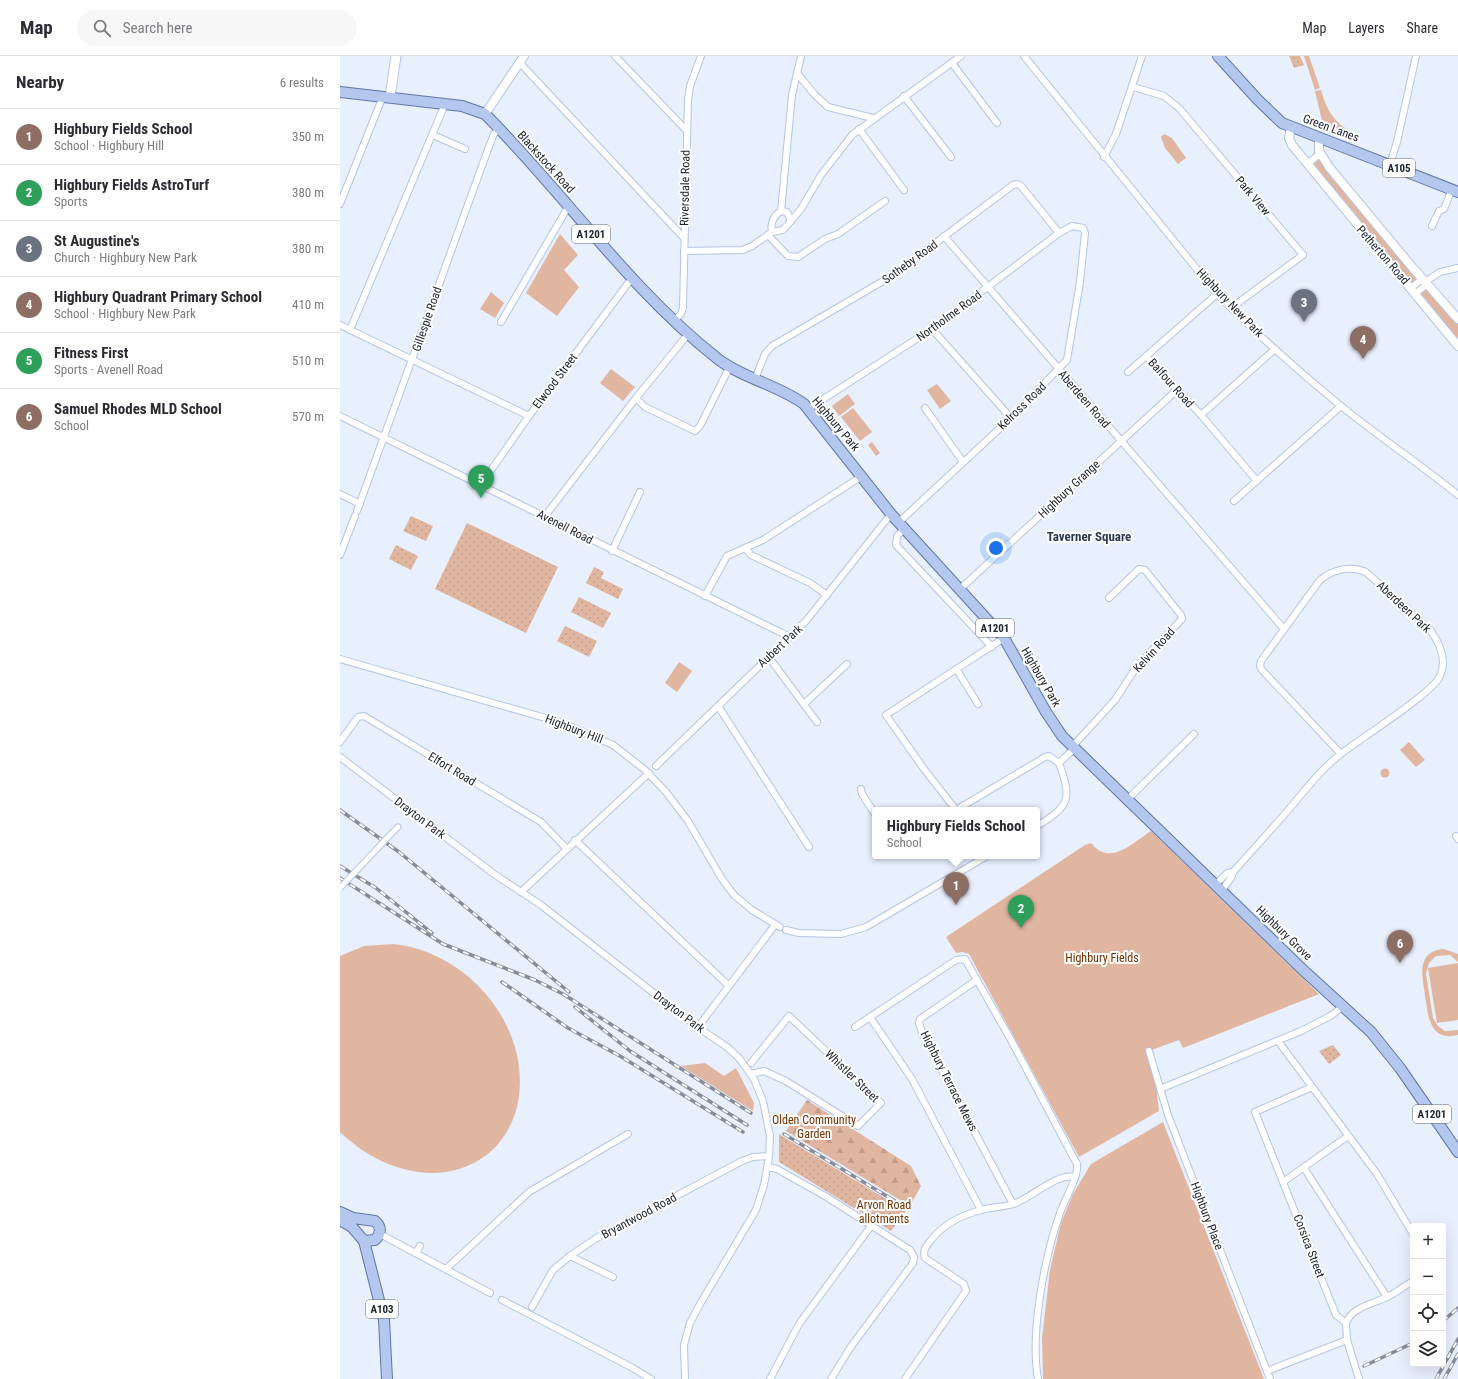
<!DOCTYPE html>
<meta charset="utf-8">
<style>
:root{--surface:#fff;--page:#f7f7f7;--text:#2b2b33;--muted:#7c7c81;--line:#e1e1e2;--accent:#89441b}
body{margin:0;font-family:"Roboto Condensed",sans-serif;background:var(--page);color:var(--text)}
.controls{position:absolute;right:12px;bottom:12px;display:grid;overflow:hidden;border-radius:4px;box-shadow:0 4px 16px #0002}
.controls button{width:36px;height:36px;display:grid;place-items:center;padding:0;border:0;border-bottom:1px solid var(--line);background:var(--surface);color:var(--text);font:20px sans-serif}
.you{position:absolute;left:656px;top:492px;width:14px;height:14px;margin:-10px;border:3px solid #fff;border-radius:50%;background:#1a73e8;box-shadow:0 0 0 6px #1a73e833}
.badge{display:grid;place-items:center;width:26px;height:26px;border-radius:50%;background:var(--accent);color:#fff;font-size:13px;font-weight:700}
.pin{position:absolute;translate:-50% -33px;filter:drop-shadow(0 1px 2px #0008)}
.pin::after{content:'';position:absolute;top:21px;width:14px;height:12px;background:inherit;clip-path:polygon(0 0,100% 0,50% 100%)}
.popup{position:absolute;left:532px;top:751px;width:168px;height:52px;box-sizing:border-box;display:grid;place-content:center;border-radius:4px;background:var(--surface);filter:drop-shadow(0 1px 3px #0005);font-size:13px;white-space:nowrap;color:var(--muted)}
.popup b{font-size:15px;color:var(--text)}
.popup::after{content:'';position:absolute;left:50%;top:100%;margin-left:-8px;border:8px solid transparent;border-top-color:var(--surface)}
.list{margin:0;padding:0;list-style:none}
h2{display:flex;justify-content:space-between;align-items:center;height:52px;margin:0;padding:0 16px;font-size:17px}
h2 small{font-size:13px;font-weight:400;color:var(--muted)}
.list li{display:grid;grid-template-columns:26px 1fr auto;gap:12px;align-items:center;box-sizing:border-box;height:56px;padding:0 16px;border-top:1px solid var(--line)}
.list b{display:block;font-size:15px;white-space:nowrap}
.list p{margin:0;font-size:13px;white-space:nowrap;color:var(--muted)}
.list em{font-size:13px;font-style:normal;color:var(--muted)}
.icon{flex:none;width:22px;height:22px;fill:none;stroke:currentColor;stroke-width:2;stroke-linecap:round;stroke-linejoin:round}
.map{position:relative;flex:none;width:1118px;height:1323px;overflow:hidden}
header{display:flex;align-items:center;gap:24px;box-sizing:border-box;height:56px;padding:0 20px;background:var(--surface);border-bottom:1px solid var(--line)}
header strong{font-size:19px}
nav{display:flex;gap:22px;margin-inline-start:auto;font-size:14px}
.search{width:280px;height:36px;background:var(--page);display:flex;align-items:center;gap:10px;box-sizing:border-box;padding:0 14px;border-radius:22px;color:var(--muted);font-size:15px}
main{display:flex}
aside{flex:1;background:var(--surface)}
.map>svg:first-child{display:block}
</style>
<header>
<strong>Map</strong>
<div class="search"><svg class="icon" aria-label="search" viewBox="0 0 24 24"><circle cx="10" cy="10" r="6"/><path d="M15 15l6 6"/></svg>Search here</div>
<nav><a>Map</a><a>Layers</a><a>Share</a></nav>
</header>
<main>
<aside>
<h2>Nearby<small>6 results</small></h2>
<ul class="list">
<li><span class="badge" style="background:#8d6e63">1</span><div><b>Highbury Fields School</b><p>School · Highbury Hill</p></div><em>350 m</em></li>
<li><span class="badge" style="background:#2e9e5b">2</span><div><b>Highbury Fields AstroTurf</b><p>Sports</p></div><em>380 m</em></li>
<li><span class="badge" style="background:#6b7280">3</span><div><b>St Augustine's</b><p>Church · Highbury New Park</p></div><em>380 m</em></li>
<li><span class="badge" style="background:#8d6e63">4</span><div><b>Highbury Quadrant Primary School</b><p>School · Highbury New Park</p></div><em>410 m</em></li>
<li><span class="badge" style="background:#2e9e5b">5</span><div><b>Fitness First</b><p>Sports · Avenell Road</p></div><em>510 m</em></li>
<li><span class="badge" style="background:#8d6e63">6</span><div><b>Samuel Rhodes MLD School</b><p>School</p></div><em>570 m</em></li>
</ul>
</aside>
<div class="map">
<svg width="1118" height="1323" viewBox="0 0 1118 1323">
<defs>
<pattern id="forest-firs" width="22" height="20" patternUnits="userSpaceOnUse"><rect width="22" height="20" fill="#e1b6a1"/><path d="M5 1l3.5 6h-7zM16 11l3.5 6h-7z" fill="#c19c8b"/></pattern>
<pattern id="garden-dots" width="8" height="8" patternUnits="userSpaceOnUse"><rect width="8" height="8" fill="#e1b6a1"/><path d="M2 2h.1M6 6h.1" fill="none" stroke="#c19c8b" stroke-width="1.8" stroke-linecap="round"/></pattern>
</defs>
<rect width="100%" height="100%" fill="#e8effd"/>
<g fill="#e1b6a1">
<polygon points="964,0 969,0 980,32 975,34"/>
<path d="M981,34C988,58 995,68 1019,80L1017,85L984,73L975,35Z"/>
<polygon points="824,78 832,82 846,102 838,108 825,92 821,81"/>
<polygon points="979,103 1012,145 1016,146 1079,222 1072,229 973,111 974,108"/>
<polygon points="220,178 238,199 224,214 239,231 217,260 186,237"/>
<polygon points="1086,231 1118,266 1118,283 1078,238"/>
<polygon points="151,236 164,247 155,262 140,253"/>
<polygon points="271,313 295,331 283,345 260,327"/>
<polygon points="597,328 611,345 600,353 587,334"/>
<polygon points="508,338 515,348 499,360 492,350"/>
<polygon points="513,352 532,376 520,385 501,361"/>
<polygon points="532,386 540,397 536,400 528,389"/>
<polygon points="339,606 352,615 337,636 325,627"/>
<polygon points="1069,686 1085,704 1076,711 1060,694"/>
<circle cx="1045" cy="717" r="4.5"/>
<path d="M811,775L979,938L843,992L839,984L806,996L816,1029L819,1055L739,1101L629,898L622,896L616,897L606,881L745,789L751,787C770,811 792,787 811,775Z"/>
<path d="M54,888C126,896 188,966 179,1040C176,1064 164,1086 145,1100C130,1111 111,1117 92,1117C56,1116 25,1100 0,1076V900L24,890Z"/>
<path d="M1104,893L1118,898V906L1110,899L1096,900L1089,907L1086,918L1093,962L1098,970L1105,975L1118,974V979C1089,986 1088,959 1085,939C1082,920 1076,895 1104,893Z"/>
<polygon points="1118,907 1118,964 1097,967 1088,912"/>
<polygon points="365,1007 384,1020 396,1012 414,1047 413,1055 341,1010"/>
<polygon points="823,1066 924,1323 703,1323 702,1282 710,1214 721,1167 733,1138 751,1108"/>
</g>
<polygon fill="url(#forest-firs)" points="467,1044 571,1110 581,1130 570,1150 446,1075"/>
<g fill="url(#garden-dots)">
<polygon points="949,0 960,0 964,9 954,12"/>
<polygon points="71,460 93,470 86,485 63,475"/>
<polygon points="127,467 218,511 186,577 95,533"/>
<polygon points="56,489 78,500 71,514 49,503"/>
<polygon points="254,511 264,516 261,522 283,533 278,543 246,527"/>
<polygon points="239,541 271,557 263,572 231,556"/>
<polygon points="225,570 257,585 249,601 217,585"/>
<polygon points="993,989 1001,999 989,1008 979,995"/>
<polygon points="439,1078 442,1080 566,1155 551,1175 439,1106"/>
</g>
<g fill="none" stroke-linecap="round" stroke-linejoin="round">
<defs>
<polyline id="pedestrian" points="51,778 58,771"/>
<g id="minor">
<polyline points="275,0 347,75"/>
<path d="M684,0L877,238C916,277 958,315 1001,350C1039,381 1080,408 1118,439"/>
<polyline points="180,7 344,182"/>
<polyline points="612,7 657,67"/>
<polyline points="457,17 475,39 488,51 533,62"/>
<polyline points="793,31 824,40 839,52 963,199 891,252"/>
<polyline points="564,40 611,101"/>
<polyline points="519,73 564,134"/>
<polyline points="93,79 125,93"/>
<polyline points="764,101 776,78 802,0"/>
<polyline points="967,108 980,98"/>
<polyline points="1050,108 1057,86 1076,0"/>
<polyline points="0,148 43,40"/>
<polyline points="441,155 447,156 451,165"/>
<polyline points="1092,170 1099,155 1104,153 1112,133"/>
<path d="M432,176C430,167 434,159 441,155L452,39L461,0"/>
<polyline points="428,179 448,200 458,201 485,183 498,178 545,145"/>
<polyline points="604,180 944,573"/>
<polyline points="344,195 403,194 412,190 432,176 443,174 461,153 481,119 512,79 621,0"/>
<polyline points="1085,226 1100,216 1118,212"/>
<polyline points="1071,232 1082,223"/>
<polyline points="1075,238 1087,228"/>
<polyline points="335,264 341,258 343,252 348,44 350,30 361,0"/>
<polyline points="161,266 228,151"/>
<polyline points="0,269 189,360"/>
<polyline points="592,273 671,362"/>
<polyline points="10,274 105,48"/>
<polyline points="806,300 861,359 917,425"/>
<polyline points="788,316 877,238"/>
<polyline points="415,323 425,298 432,290 550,221 673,129 677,128 681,130 719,177"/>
<polyline points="296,342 305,351 355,375 360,370 390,310"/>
<polyline points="585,352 623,406"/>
<polyline points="468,353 592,273 719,177 732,170 743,172 745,177 740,226 727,304 671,362 559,466"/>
<polyline points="861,359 935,293"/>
<polyline points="0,360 450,581"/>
<polyline points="140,430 189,360 292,222"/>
<polyline points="0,438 20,448"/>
<polyline points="894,445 1001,350"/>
<polyline points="17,455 147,96 154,78 159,73"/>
<polyline points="205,460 296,342 349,277"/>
<polyline points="565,472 557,480 556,489 652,591"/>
<polyline points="405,492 411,499 470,527 487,539"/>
<polyline points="272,495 300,436"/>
<polyline points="0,499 15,460"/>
<polyline points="620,533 837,334"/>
<polyline points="365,540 387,500 423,484 522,420"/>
<polyline points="428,600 477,666"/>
<polyline points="0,603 223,667 273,689 304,713 326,736 348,765 382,823 394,839 412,854 440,871"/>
<polyline points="617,614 638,648"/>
<polyline points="464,648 507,608"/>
<polyline points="378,650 469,791"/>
<polyline points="0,686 18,661 24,660 201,766 226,792"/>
<polyline points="732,691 775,644 797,610 842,563 841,559 805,514 799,513 769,542"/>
<polyline points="0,701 154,818 201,849 356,970 387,991 399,1002 414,1023 423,1045 430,1080 429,1101 424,1129 416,1154 360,1248 350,1267 344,1289 345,1323"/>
<polyline points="316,710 466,565 551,458"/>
<polyline points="521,733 522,738 535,758"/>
<polyline points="787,744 854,678"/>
<polyline points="616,754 584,713 546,659 664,582"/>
<polyline points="616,754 705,701 709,700 719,707"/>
<path d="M697,770C730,750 732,743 719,707L734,693"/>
<polyline points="1116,780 1118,783"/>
<polyline points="235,784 389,930"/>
<path d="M893,816C912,795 931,774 950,752C966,733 982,712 1002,697C1020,683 1093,637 1100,620C1107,605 1100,588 1091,575L1026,516C1010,509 992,514 980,524L921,605L920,610L922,614L1001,698"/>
<polyline points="875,829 887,817 893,816 891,822 882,834"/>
<polyline points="181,836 309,717"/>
<polyline points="446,874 459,877 501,878 526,871 647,800"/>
<polyline points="637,924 580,963 579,967 583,979 673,1148"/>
<polyline points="530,961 572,1023 641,1154"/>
<polyline points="358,971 435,869"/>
<path d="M515,971L616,904L625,903L671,984L737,1108C739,1122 723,1145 719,1160C704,1204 690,1278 698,1323"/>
<polyline points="938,985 1037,1118 1073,1178"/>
<polyline points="809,995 828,1059 930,1323"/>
<polyline points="411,1007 449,960 541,1047 518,1070 446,1025 424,1015 411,1018"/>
<polyline points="972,1031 915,1056 996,1259 1006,1267 1007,1284 1019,1323"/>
<polyline points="820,1033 961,975 992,959 1003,950"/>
<polyline points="428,1111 437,1113 485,1140 570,1194 574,1201 573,1207 510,1292 491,1323"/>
<polyline points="964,1112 1047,1241"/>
<polyline points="943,1126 1008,1080"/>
<polyline points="40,1178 150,1237"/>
<polyline points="76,1197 80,1190"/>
<polyline points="230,1200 273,1221"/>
<polyline points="106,1213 189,1136 288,1078"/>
<polyline points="162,1244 291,1311 311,1323"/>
<polyline points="192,1251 213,1214 230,1200 255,1183 402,1105 413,1101 429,1100"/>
<path d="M1006,1267C1012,1251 1033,1248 1047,1241C1056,1237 1064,1230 1073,1225"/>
<polyline points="927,1315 1007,1284"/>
<polyline points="430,1323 459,1268 531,1170"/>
<path d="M565,1323L626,1235L624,1228L585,1202C582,1194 587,1189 592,1183C604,1168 622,1159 641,1154C652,1151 664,1151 674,1148C692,1141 717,1117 735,1121"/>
</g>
<g id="tertiary">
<polyline points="145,58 184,0"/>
<polyline points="951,71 949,82 952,89 1118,290"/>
<polyline points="979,81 979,95 989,111 1072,211 1118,263"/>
</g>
<polyline id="secondary" points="50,41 56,0"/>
<g id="primary">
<polyline points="878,0 918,44 942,67 1118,136"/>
<path d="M0,36L122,50L145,58C225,138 289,233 378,303C404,323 438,329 464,348L551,458L664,582L706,656L722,680L962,913L1031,976L1060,1012L1118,1096"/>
<path d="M0,1156L13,1162L35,1165C42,1171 41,1178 35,1184L24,1185L12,1171L0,1164"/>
<polyline points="24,1185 44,1264 47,1323"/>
</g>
</defs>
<use href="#pedestrian" stroke="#b4c5e6" stroke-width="7"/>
<use href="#minor" stroke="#b4c5e6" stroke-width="8"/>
<use href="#tertiary" stroke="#b4c5e6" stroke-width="10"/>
<use href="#secondary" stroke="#b4c5e6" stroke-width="11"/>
<use href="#primary" stroke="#6077a6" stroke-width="12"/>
<use href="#pedestrian" stroke="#fff" stroke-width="5"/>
<use href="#minor" stroke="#fff" stroke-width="6"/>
<use href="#tertiary" stroke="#fff" stroke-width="8"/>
<use href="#secondary" stroke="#fff" stroke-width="9"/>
<use href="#primary" stroke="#b4c7ef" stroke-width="10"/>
<defs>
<g id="rail">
<polyline points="0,754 59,796 229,936"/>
<polyline points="0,810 36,832 92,877"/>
<polyline points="0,822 103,888 195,924 223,938 411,1057"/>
<polyline points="162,926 228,972 280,1000 403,1076"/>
<polyline points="235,951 290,995 407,1069"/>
<polyline points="444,1078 568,1153"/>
<polyline points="1103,1265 1118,1252"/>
<polyline points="1024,1310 1073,1287"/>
<polyline points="1096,1323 1118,1283"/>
<polyline points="1104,1323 1118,1298"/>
</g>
</defs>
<use href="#rail" stroke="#868c9a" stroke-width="3.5"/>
<use href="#rail" stroke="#fff" stroke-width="2" stroke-dasharray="6" stroke-linecap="butt"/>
<defs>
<polyline id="pedestrian-bridge" points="0,832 51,778"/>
</defs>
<use href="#pedestrian-bridge" stroke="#b4c5e6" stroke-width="7" stroke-linecap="butt"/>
<use href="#pedestrian-bridge" stroke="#fff" stroke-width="5"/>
</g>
<g text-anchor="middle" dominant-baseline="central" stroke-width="4" stroke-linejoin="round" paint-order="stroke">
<g fill="#fff" stroke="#636770" stroke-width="1">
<rect x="1043" y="103" width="32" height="18" rx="3"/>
<rect x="232" y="169" width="38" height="18" rx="3"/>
<rect x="636" y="563" width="38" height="18" rx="3"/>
<rect x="1073" y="1049" width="38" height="18" rx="3"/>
<rect x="26" y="1244" width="32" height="18" rx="3"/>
</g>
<g font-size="11" font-weight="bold" fill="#202632">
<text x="1059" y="112">A105</text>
<text x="251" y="178">A1201</text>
<text x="655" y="572">A1201</text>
<text x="1092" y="1058">A1201</text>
<text x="42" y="1253">A103</text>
</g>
<g font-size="12" fill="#202632" stroke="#fff">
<text transform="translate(991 72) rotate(20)">Green Lanes</text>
<text transform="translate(206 106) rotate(48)">Blackstock Road</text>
<text transform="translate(345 132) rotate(-89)">Riversdale Road</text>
<text transform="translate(913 140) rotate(50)">Park View</text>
<text transform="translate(1043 199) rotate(49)">Petherton Road</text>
<text transform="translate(570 206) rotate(-36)">Sotheby Road</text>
<text transform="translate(890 247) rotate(46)">Highbury New Park</text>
<text transform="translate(609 260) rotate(-36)">Northolme Road</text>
<text transform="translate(87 263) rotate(-71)">Gillespie Road</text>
<text transform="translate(215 325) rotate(-53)">Elwood Street</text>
<text transform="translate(831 327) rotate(48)">Balfour Road</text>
<text transform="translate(744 343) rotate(49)">Aberdeen Road</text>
<text transform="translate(682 350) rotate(-44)">Kelross Road</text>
<text transform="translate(496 368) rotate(50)">Highbury Park</text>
<text transform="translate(729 433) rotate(-43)">Highbury Grange</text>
<text transform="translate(225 471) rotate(27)">Avenell Road</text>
<text transform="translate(1064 551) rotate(43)">Aberdeen Park</text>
<text transform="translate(440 590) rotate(-43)">Aubert Park</text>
<text transform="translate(814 594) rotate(-48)">Kelvin Road</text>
<text transform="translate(701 621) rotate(60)">Highbury Park</text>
<text transform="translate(234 673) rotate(21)">Highbury Hill</text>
<text transform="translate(112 713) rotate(31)">Elfort Road</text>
<text transform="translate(80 762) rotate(37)">Drayton Park</text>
<text transform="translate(944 877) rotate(44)">Highbury Grove</text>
<text transform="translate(339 956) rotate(37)">Drayton Park</text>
<text transform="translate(512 1020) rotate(44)">Whistler Street</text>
<text transform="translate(609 1025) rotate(63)">Highbury Terrace Mews</text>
<text transform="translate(299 1160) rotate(-28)">Bryantwood Road</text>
<text transform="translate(867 1160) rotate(69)">Highbury Place</text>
<text transform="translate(969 1190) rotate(69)">Corsica Street</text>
</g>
<g font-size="12" fill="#743101" stroke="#fff">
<text x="762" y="902">Highbury Fields</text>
<text x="474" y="1064">Olden Community<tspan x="474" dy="14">Garden</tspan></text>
<text x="544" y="1149">Arvon Road<tspan x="544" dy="14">allotments</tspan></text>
</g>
<g font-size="13" font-weight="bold" fill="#2c3954" stroke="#fff">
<text x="749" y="480">Taverner Square</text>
</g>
</g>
</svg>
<div class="controls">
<button>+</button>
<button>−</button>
<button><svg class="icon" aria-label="locate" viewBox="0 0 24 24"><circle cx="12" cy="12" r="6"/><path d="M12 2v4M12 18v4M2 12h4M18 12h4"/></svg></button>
<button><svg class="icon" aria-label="layers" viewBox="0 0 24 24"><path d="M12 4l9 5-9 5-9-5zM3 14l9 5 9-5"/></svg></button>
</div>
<div class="you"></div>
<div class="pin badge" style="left:616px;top:849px;background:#8d6e63">1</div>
<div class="popup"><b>Highbury Fields School</b>School</div>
<div class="pin badge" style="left:681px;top:872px;background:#2e9e5b">2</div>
<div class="pin badge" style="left:964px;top:266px;background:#6b7280">3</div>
<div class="pin badge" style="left:1023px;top:303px;background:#8d6e63">4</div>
<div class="pin badge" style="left:141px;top:442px;background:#2e9e5b">5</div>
<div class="pin badge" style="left:1060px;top:907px;background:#8d6e63">6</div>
</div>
</main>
